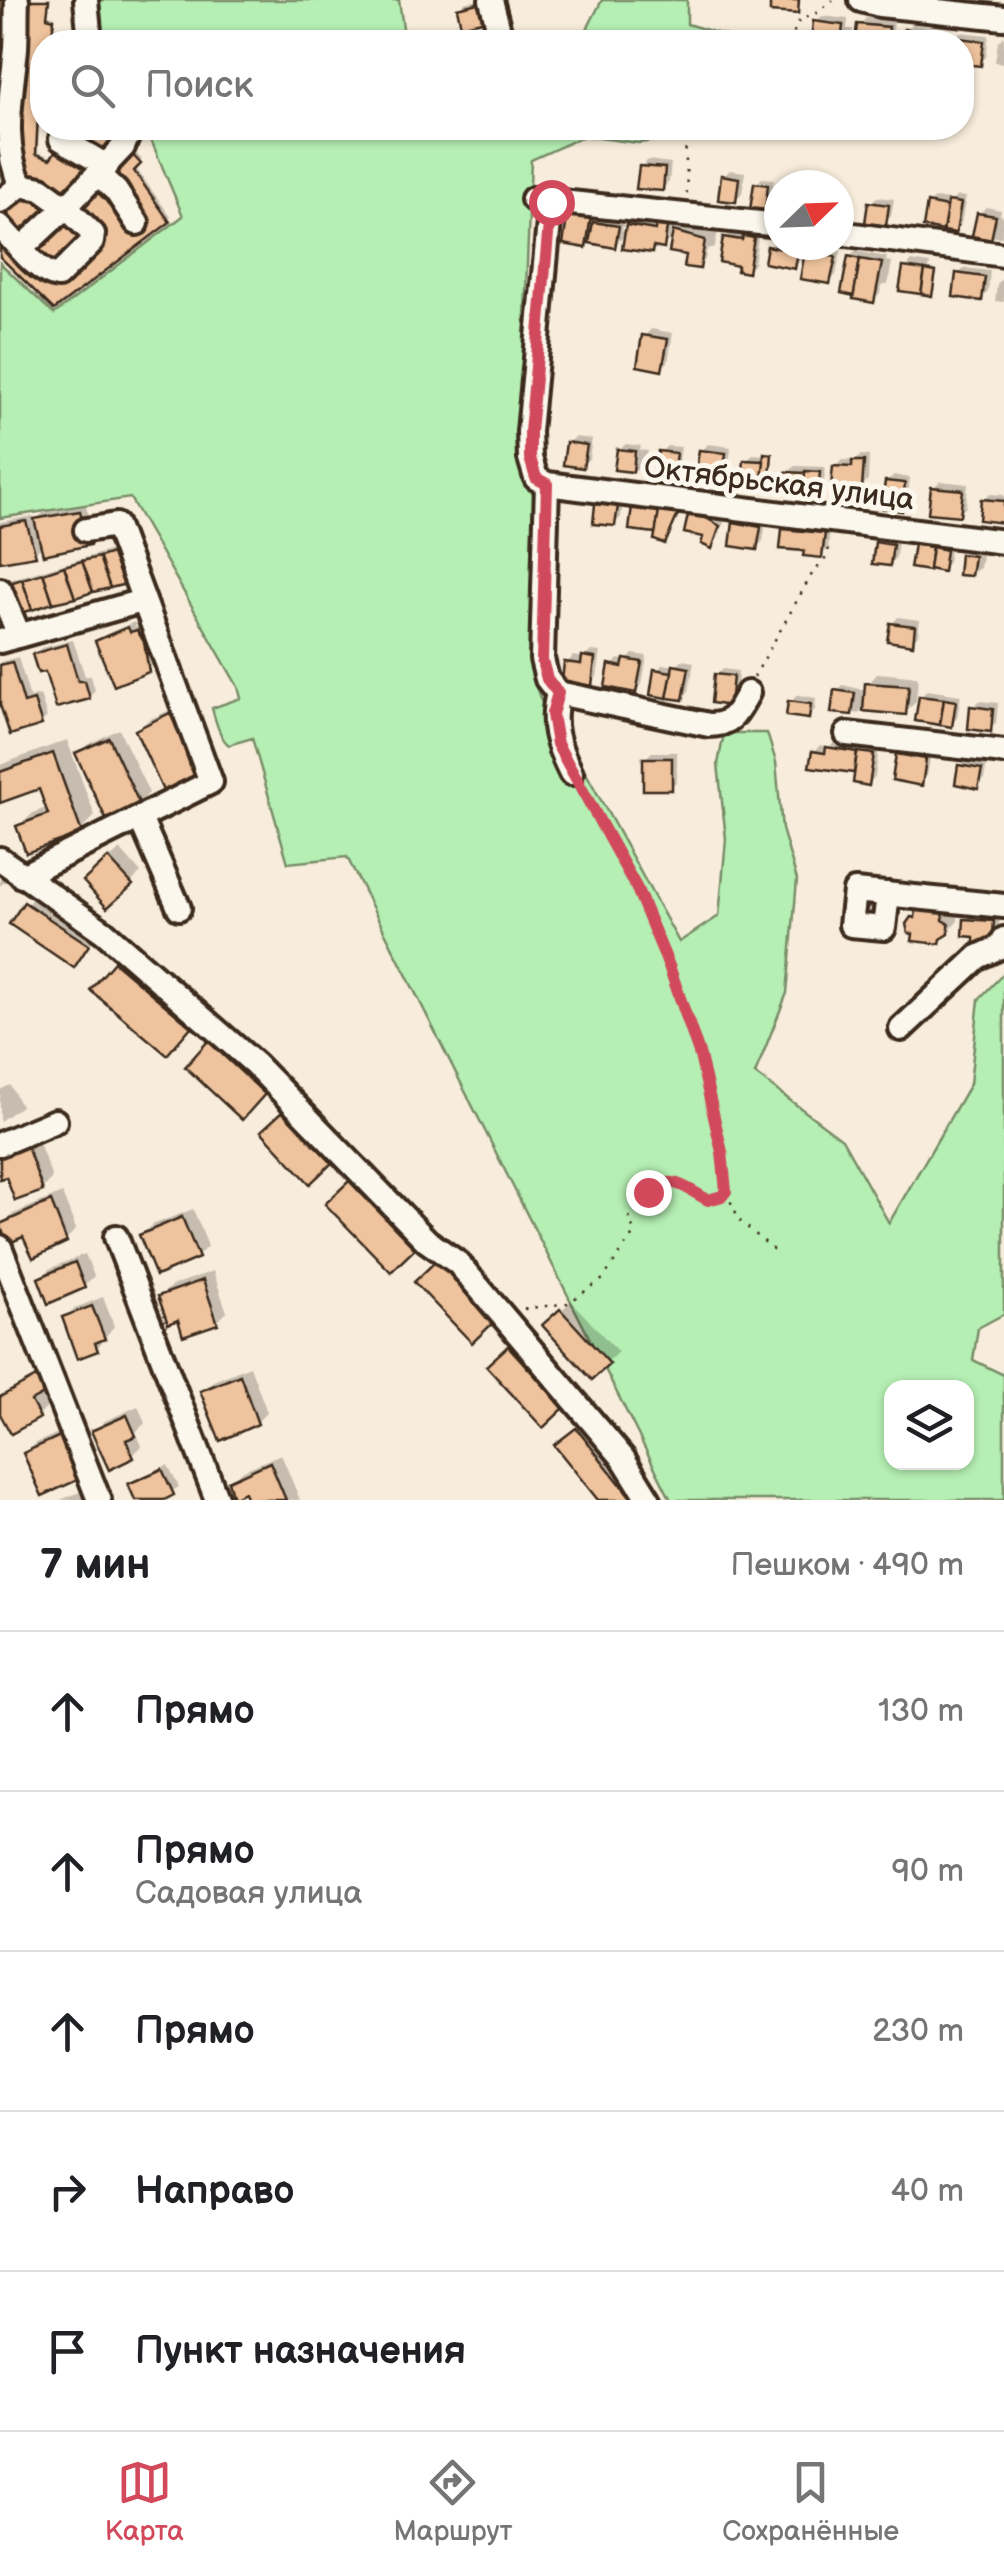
<!DOCTYPE html>
<html lang="ru">
<meta charset="utf-8">
<style>
:root{--surface:#fff;--page:#f6f6f6;--text:#202124;--muted:#757577;--line:#e0e0e0;--accent:#d1495b}
body{margin:0;font-family:"Balsamiq Sans",sans-serif;background:var(--page);color:var(--text)}
.controls{position:absolute;right:30px;bottom:30px;display:grid;overflow:hidden;border-radius:20px;box-shadow:0 2px 8px #0004}
.controls button{width:90px;height:90px;display:grid;place-items:center;padding:0;border:0;border-bottom:2px solid var(--line);background:var(--surface);color:var(--text);font:50px sans-serif}
.compass{position:absolute;left:764px;top:170px;width:90px;height:90px;border-radius:50%;background:var(--surface);box-shadow:0 2px 8px #0004;rotate:67deg}
.stop{position:absolute;width:30px;height:30px;margin:-22px;border:8px solid #d1495b;border-radius:50%;background:#fff}
.stop.end{background:#d1495b;border-color:#fff;box-shadow:0 2px 10px #0008}
.list{margin:0;padding:0;list-style:none}
h2{display:flex;justify-content:space-between;align-items:center;height:130px;margin:0;padding:0 40px;font-size:42px}
h2 small{font-size:32px;font-weight:400;color:var(--muted)}
.list li{display:grid;grid-template-columns:65px 1fr auto;gap:30px;align-items:center;box-sizing:border-box;height:160px;padding:0 40px;border-top:2px solid var(--line)}
.list b{display:block;font-size:38px;white-space:nowrap}
.list p{margin:0;font-size:32px;white-space:nowrap;color:var(--muted)}
.list em{font-size:32px;font-style:normal;color:var(--muted)}
.icon{flex:none;width:55px;height:55px;fill:none;stroke:currentColor;stroke-width:2;stroke-linecap:round;stroke-linejoin:round}
.map{position:relative;flex:none;width:1004px;height:1500px;overflow:hidden}
.search{position:absolute;background:var(--surface);box-shadow:0 2px 8px #0004;left:30px;right:30px;top:30px;height:110px;display:flex;align-items:center;gap:25px;box-sizing:border-box;padding:0 35px;border-radius:40px;color:var(--muted);font-size:38px}
.sheet{height:930px;background:var(--surface)}
nav{display:flex;justify-content:space-around;align-items:center;box-sizing:border-box;height:140px;border-top:2px solid var(--line);background:var(--surface);font-size:28px;color:var(--muted)}
nav a{display:grid;justify-items:center;gap:5px}
nav .on{color:var(--accent)}
.map>svg:first-child{display:block}
</style>
<div class="map">
<svg width="1004" height="1500" viewBox="0 0 1004 1500">
<rect width="100%" height="100%" fill="#f8eddc"/>
<filter id="ink" filterUnits="userSpaceOnUse"><feTurbulence type="fractalNoise" baseFrequency=".01" numOctaves="2"/><feDisplacementMap in="SourceGraphic" scale="20" xChannelSelector="R" yChannelSelector="G"/><feConvolveMatrix kernelMatrix="1 2 1 2 8 2 1 2 1" color-interpolation-filters="sRGB"/></filter>
<g filter="url(#ink)">
<g fill="#b5efb3" stroke="#788c68" stroke-width="2.5" fill-rule="evenodd">
<polygon points="95,0 399,0 405,42 97,42"/>
<polygon points="602,0 687,0 687,24 747,42 571,42 584,35"/>
<path d="M146,128H697L682,138L638,143L584,136L531,160L524,342L525,473L540,508L533,680L550,723L581,764L679,942L719,916L726,839L718,764L724,733H767L776,762L782,829L797,880L787,993L755,1074L842,1139L889,1223L970,1084L979,999L1004,973V1314L978,1328L973,1360L1004,1375V1500H671L347,857L288,863L252,738L229,745C220,739 215,720 212,708L241,698L238,687L130,498L0,518V263L54,314L183,216ZM892,1388H966V1462H892Z"/>
</g>
<g fill="#0003">
<polygon points="25,0 50,0 48,15 55,17 52,42 42,42 38,152 54,158 95,162 25,171"/>
<polygon points="488,0 491,12 460,8 466,2"/>
<polygon points="822,16 848,19 847,29 853,29 851,42 813,42 816,22"/>
<polygon points="866,18 894,21 892,42 858,42 860,25"/>
<polygon points="913,24 945,29 943,42 905,42 906,30"/>
<polygon points="960,32 989,35 986,57 980,64 962,61 962,42 953,42"/>
<polygon points="1004,36 1004,63 995,62 998,42"/>
<polygon points="0,150 13,179 0,189"/>
<polygon points="134,151 142,160 135,167 171,217 54,307 0,254 138,227 151,219 138,197 113,169"/>
<polygon points="648,160 671,163 669,182 662,189 641,167"/>
<polygon points="730,170 745,172 742,193 735,200 724,176"/>
<polygon points="762,178 774,179 770,203 764,210 756,184"/>
<polygon points="829,184 843,185 839,209 839,185"/>
<polygon points="957,196 966,197 961,224 955,231 929,204 936,198 952,201"/>
<polygon points="877,197 894,199 891,216 885,223 870,203"/>
<polygon points="986,207 1001,210 1000,215 1004,216 1002,237 990,237 979,214"/>
<polygon points="596,210 594,224 601,216 624,220 622,232 635,220 661,224 665,220 673,221 670,237 682,226 707,233 711,229 718,230 715,247 707,249 705,260 699,267 675,235 663,246 656,245 651,251 627,233 615,245 589,241 585,245 566,242"/>
<polygon points="752,231 759,232 754,264 747,270 725,238 732,232 748,235"/>
<polygon points="776,241 779,245 803,246 801,259 794,266 769,248"/>
<polygon points="814,246 841,251 836,275 829,282 807,252"/>
<polygon points="856,251 887,257 886,261 892,262 888,284 881,286 880,294 873,300 850,257"/>
<polygon points="912,261 930,264 929,269 937,270 931,293 906,268"/>
<polygon points="965,268 990,271 988,292 981,298 958,274"/>
<polygon points="1004,277 1004,302 995,301 997,284"/>
<polygon points="651,329 673,333 668,362 662,368 645,336"/>
<polygon points="575,437 592,439 589,459 582,465 569,443"/>
<polygon points="626,444 641,446 640,450 648,451 643,471 617,468 619,450"/>
<polygon points="708,444 731,447 728,474 721,481 702,451"/>
<polygon points="667,446 681,447 678,468 672,474 661,452"/>
<polygon points="769,452 773,452 768,486 746,461 753,454 766,455"/>
<polygon points="861,455 869,456 868,480 861,487 835,467 842,460 855,461"/>
<polygon points="795,466 825,467 824,485 817,492 788,473"/>
<polygon points="894,475 910,478 907,502 901,508 887,482"/>
<polygon points="940,481 968,484 966,507 960,513 933,488"/>
<polygon points="990,494 1004,495 1004,520 983,500"/>
<polygon points="604,498 623,500 621,517 614,524 598,505"/>
<polygon points="86,506 95,536 89,543 43,545 35,553 0,552 0,522 33,516 34,522 43,513"/>
<polygon points="697,509 725,519 718,539 711,546 690,516"/>
<polygon points="742,517 766,521 763,541 756,548 736,524"/>
<polygon points="791,523 830,528 828,549 821,555 784,530"/>
<polygon points="884,537 898,539 896,557 889,564 877,543"/>
<polygon points="923,539 951,544 948,562 942,569 916,546"/>
<polygon points="125,546 135,574 3,587 9,580"/>
<polygon points="969,549 979,550 978,554 982,555 980,568 970,574 963,555"/>
<polygon points="898,617 920,620 918,635 912,642 892,624"/>
<polygon points="134,622 136,627 143,625 150,635 154,663 147,670 98,641 104,635"/>
<polygon points="73,640 85,676 91,676 95,690 89,697 47,669 34,654 41,648"/>
<polygon points="591,651 601,652 597,677 591,683 567,663 573,656 584,658"/>
<polygon points="633,654 647,656 642,684 636,690 612,666 618,659 626,661"/>
<polygon points="18,657 30,698 40,695 47,717 41,723 0,702 0,662"/>
<polygon points="682,660 694,662 689,691 682,698 657,671 663,664 675,666"/>
<polygon points="723,669 738,671 736,696 729,703 716,675"/>
<polygon points="878,673 918,677 916,702 905,712 862,708 859,714 854,713 854,709 851,713 837,691 843,685 867,691 868,684"/>
<polygon points="927,690 961,695 957,718 951,724 921,697"/>
<polygon points="797,695 816,698 815,710 808,716 791,702"/>
<polygon points="979,701 998,703 996,723 990,729 973,707"/>
<polygon points="181,705 209,766 138,730 148,720"/>
<polygon points="119,729 149,793 139,803 78,754 89,744"/>
<polygon points="67,740 95,816 81,830 19,827 33,813 48,807 40,786 0,801 0,765"/>
<polygon points="835,742 879,748 875,777 868,783 857,771 812,765 814,752 820,745 830,747"/>
<polygon points="905,748 931,753 927,776 921,783 899,755"/>
<polygon points="652,752 677,752 677,781 671,787 645,759"/>
<polygon points="967,759 987,763 984,779 977,786 960,766"/>
<polygon points="0,848 18,869 0,886"/>
<polygon points="120,849 141,873 108,904 87,881"/>
<polygon points="36,893 98,934 74,965 13,923"/>
<polygon points="867,893 878,894 876,912 870,918 858,917"/>
<polygon points="952,909 958,914 958,921 939,941 913,919 918,913"/>
<polygon points="973,913 1000,915 998,936 987,946 967,920"/>
<polygon points="130,949 203,1012 181,1038 94,989"/>
<polygon points="220,1033 274,1082 242,1116 188,1067"/>
<polygon points="10,1085 21,1106 0,1121 0,1090"/>
<polygon points="295,1102 341,1151 310,1180 265,1131"/>
<polygon points="37,1137 52,1178 42,1189 8,1174 0,1176 0,1150"/>
<polygon points="365,1168 427,1233 391,1269 328,1204"/>
<polygon points="62,1193 76,1229 66,1240 24,1234 2,1225 13,1214"/>
<polygon points="193,1209 208,1246 197,1256 142,1235 152,1225"/>
<polygon points="85,1254 94,1276 84,1286 41,1278 51,1268"/>
<polygon points="213,1271 227,1312 217,1322 179,1317 160,1296 171,1286"/>
<polygon points="103,1297 114,1326 97,1348 65,1318 75,1308"/>
<polygon points="571,1301 618,1352 592,1376 545,1326"/>
<polygon points="519,1338 573,1397 543,1424 490,1366"/>
<polygon points="250,1366 267,1412 257,1422 203,1391 213,1381"/>
<polygon points="49,1368 42,1392 49,1405 39,1416 12,1431 0,1409 0,1398"/>
<polygon points="138,1406 145,1423 136,1432 142,1446 134,1454 123,1428 129,1455 133,1455 110,1466 94,1432 105,1421"/>
<polygon points="587,1420 642,1488 630,1500 601,1500 568,1435"/>
<polygon points="71,1427 89,1467 26,1453 36,1443"/>
<polygon points="281,1454 300,1500 249,1500 245,1489 231,1482 241,1471"/>
<polygon points="168,1465 179,1487 158,1500 138,1500 131,1485 138,1478"/>
<polygon points="85,1490 89,1500 60,1500"/>
</g>
<g fill="#eec39d" stroke="#3b2a1e" stroke-width="2.5">
<polygon points="0,0 9,0 0,114"/>
<polygon points="23,0 49,0 47,17 54,19 51,42 42,42 42,94 39,95 36,154 50,159 60,145 95,166 69,197 23,172 15,162"/>
<polygon points="770,0 799,0 798,14 770,12"/>
<polygon points="482,2 486,20 461,26 457,8"/>
<polygon points="813,21 843,25 842,35 848,35 847,42 811,42"/>
<polygon points="857,24 889,27 888,42 855,42"/>
<polygon points="904,29 940,35 939,42 902,42"/>
<polygon points="951,37 984,41 981,66 962,64 962,42 951,42"/>
<polygon points="56,128 110,128 104,136 112,141 105,155"/>
<polygon points="130,152 141,164 134,171 170,222 54,310 0,257 0,233 47,279 99,244 75,204 99,185 134,228 149,220 136,198 110,169"/>
<polygon points="639,166 665,168 663,191 636,189"/>
<polygon points="721,175 739,178 736,202 718,200"/>
<polygon points="754,183 768,185 765,212 750,210"/>
<polygon points="25,191 39,195 51,210 21,234 1,211"/>
<polygon points="948,201 961,203 956,233 943,231"/>
<polygon points="868,202 889,205 886,226 865,223"/>
<polygon points="927,203 947,207 943,231 923,227"/>
<polygon points="68,212 88,233 53,268 33,247"/>
<polygon points="568,212 591,216 586,248 563,244"/>
<polygon points="977,213 996,216 991,240 972,236"/>
<polygon points="593,222 619,226 615,248 589,243"/>
<polygon points="626,225 655,230 656,225 667,227 664,249 653,247 652,253 622,249"/>
<polygon points="673,231 705,240 700,269 684,267 686,255 669,252"/>
<polygon points="743,236 754,238 748,273 737,271 738,266 719,262 723,237 742,240"/>
<polygon points="767,246 798,252 795,269 764,263"/>
<polygon points="805,251 836,257 830,284 800,279"/>
<polygon points="848,256 860,259 854,296 841,293"/>
<polygon points="860,259 882,263 874,303 853,299"/>
<polygon points="903,267 925,270 921,294 899,291"/>
<polygon points="925,270 936,272 932,296 921,294"/>
<polygon points="956,273 985,277 982,301 953,297"/>
<polygon points="642,335 668,339 662,371 637,366"/>
<polygon points="566,442 587,445 583,468 563,465"/>
<polygon points="617,449 635,451 633,472 614,470"/>
<polygon points="699,450 726,453 722,484 695,480"/>
<polygon points="658,451 676,453 673,477 655,474"/>
<polygon points="764,453 772,454 769,489 761,488"/>
<polygon points="744,460 764,461 761,488 742,486"/>
<polygon points="852,461 864,461 862,489 831,487 833,466 852,467"/>
<polygon points="805,471 820,472 818,495 803,493"/>
<polygon points="786,472 805,473 803,493 784,492"/>
<polygon points="885,481 905,483 902,511 881,508"/>
<polygon points="931,487 963,490 960,516 928,513"/>
<polygon points="981,499 1004,501 1004,523 979,520"/>
<polygon points="595,504 618,506 615,526 593,524"/>
<polygon points="632,506 659,509 656,533 629,530"/>
<polygon points="660,506 679,512 665,544 654,540"/>
<polygon points="80,511 90,545 43,555 34,519"/>
<polygon points="688,515 706,518 720,526 712,549 701,544 703,537 684,533"/>
<polygon points="26,521 36,556 0,562 0,526"/>
<polygon points="733,522 761,527 757,550 730,546"/>
<polygon points="782,529 825,533 822,558 803,556 804,551 780,549"/>
<polygon points="875,542 893,545 890,566 872,564"/>
<polygon points="914,544 932,547 929,571 910,568"/>
<polygon points="932,547 946,550 943,572 929,569"/>
<polygon points="119,551 130,583 110,588 99,557"/>
<polygon points="960,554 974,556 971,576 958,575"/>
<polygon points="99,557 110,588 93,592 82,561"/>
<polygon points="82,561 93,592 75,598 64,566"/>
<polygon points="64,566 75,598 53,603 43,573"/>
<polygon points="43,573 53,603 32,610 22,579"/>
<polygon points="22,579 32,610 12,615 0,586"/>
<polygon points="890,623 915,626 913,645 887,641"/>
<polygon points="128,627 130,632 137,630 144,642 149,672 114,686 95,641"/>
<polygon points="67,644 78,681 85,681 90,699 56,708 45,672 38,673 32,654"/>
<polygon points="582,656 595,658 592,686 562,682 564,662 581,664"/>
<polygon points="624,659 642,662 636,693 605,687 609,664 622,667"/>
<polygon points="12,662 24,703 34,700 42,725 10,735 0,705 0,665"/>
<polygon points="673,665 689,668 683,700 667,698"/>
<polygon points="654,669 672,672 667,698 650,695"/>
<polygon points="714,674 733,676 730,706 711,703"/>
<polygon points="865,683 909,686 906,715 863,711"/>
<polygon points="834,690 855,693 852,715 831,713"/>
<polygon points="919,696 944,699 940,725 915,721"/>
<polygon points="944,699 956,701 952,727 940,725"/>
<polygon points="788,701 811,704 809,719 786,716"/>
<polygon points="970,706 993,709 991,732 968,729"/>
<polygon points="170,713 200,779 165,795 135,730"/>
<polygon points="109,738 140,805 107,821 75,753"/>
<polygon points="826,747 857,752 854,773 809,767 812,751 825,753"/>
<polygon points="857,752 874,754 869,786 853,783"/>
<polygon points="53,753 82,833 26,853 16,826 48,814 39,789 0,803 0,772"/>
<polygon points="896,754 926,759 922,786 892,780"/>
<rect x="643" y="758" width="29" height="32"/>
<polygon points="958,765 982,769 978,789 955,784"/>
<polygon points="108,858 133,885 107,908 83,881"/>
<polygon points="24,902 89,945 74,968 9,924"/>
<polygon points="916,907 944,910 943,920 949,924 949,934 941,939 940,944 912,941 913,934 908,933 906,924 911,917 915,918"/>
<polygon points="964,919 994,921 992,945 980,949 974,944 974,937 963,936"/>
<polygon points="114,962 191,1027 167,1055 90,990"/>
<polygon points="208,1041 265,1094 242,1120 185,1067"/>
<polygon points="283,1111 332,1163 310,1184 261,1131"/>
<polygon points="27,1146 43,1191 15,1201 6,1177 0,1179 0,1155"/>
<polygon points="349,1181 415,1249 391,1272 325,1204"/>
<polygon points="51,1201 67,1242 33,1258 23,1237 7,1244 0,1224"/>
<polygon points="182,1217 199,1258 156,1276 139,1235"/>
<polygon points="437,1260 495,1321 472,1343 414,1282"/>
<polygon points="75,1262 85,1288 48,1304 38,1278"/>
<polygon points="203,1280 218,1324 183,1336 178,1320 168,1324 158,1296"/>
<polygon points="92,1306 105,1339 95,1343 98,1351 77,1359 62,1317"/>
<polygon points="560,1309 610,1364 592,1380 542,1325"/>
<polygon points="508,1346 564,1408 543,1428 486,1366"/>
<polygon points="240,1375 258,1424 220,1441 200,1391"/>
<polygon points="38,1376 47,1392 31,1401 40,1418 11,1434 0,1414 0,1397"/>
<polygon points="127,1415 136,1436 126,1440 134,1458 109,1470 91,1431"/>
<polygon points="576,1428 633,1500 598,1500 554,1445"/>
<polygon points="60,1436 80,1479 42,1496 23,1453"/>
<polygon points="270,1462 286,1500 247,1500 244,1492 233,1498 228,1481"/>
<polygon points="162,1469 174,1495 164,1500 135,1500 128,1484"/>
</g>
<g fill="none" stroke-linecap="round" stroke-linejoin="round">
<defs>
<g id="minor">
<path d="M17,0C16,16 17,32 16,48C12,96 0,142 21,185L41,189L66,207L123,147L128,135L126,128"/>
<polyline points="86,0 90,42"/>
<polyline points="491,0 501,38"/>
<polyline points="861,0 880,5 1004,18"/>
<polyline points="61,139 107,166"/>
<polyline points="99,175 116,191 137,223"/>
<polyline points="533,199 779,225"/>
<polyline points="551,201 529,432 530,458 536,478 547,484 1004,542"/>
<polyline points="0,202 21,185"/>
<path d="M0,226C15,242 37,273 58,276L92,242L93,234L66,207L22,248"/>
<polyline points="839,233 1004,255"/>
<path d="M547,484L542,659L547,679L558,693L709,725C733,725 737,712 748,693"/>
<polyline points="0,590 19,635"/>
<polyline points="0,641 142,601"/>
<path d="M558,693C550,724 557,745 571,773"/>
<polyline points="847,734 1004,752"/>
<polyline points="140,818 179,908"/>
<polyline points="0,859 104,932 255,1064 427,1241 458,1263 623,1458 649,1500"/>
<polyline points="22,876 211,782 116,525 86,530"/>
<polyline points="888,894 884,928 851,925 855,891 1004,906"/>
<polyline points="901,1029 978,957 1002,946 1004,939"/>
<polyline points="0,1144 55,1121"/>
<polyline points="116,1237 217,1500"/>
<polyline points="0,1247 99,1500"/>
</g>
</defs>
<use href="#minor" stroke="#3b2a1e" stroke-width="30"/>
<g stroke="#3b2a1e" stroke-width="2.5" stroke-dasharray="2.5 8" stroke-linecap="butt">
<polyline points="789,42 800,19 814,15 833,0"/>
<polyline points="685,128 687,197"/>
<polyline points="754,677 812,574 827,557 830,542"/>
<polyline points="726,1192 740,1221 775,1251"/>
<path d="M524,1309L568,1303L603,1279L634,1233L629,1215C662,1173 662,1177 708,1200L721,1197L726,1191C712,1048 654,913 582,792"/>
</g>
<use href="#minor" stroke="#fbf7ec" stroke-width="22"/>
</g>
</g>
<g fill="none" stroke-linecap="round" stroke-linejoin="round" filter="url(#ink)">
<path stroke="#d1495b" stroke-width="12" d="M551,202L530,432V458L536,478L547,484L542,660L547,679L558,693L552,714L557,744L637,889L669,966L700,1056L722,1152L726,1191L722,1196L708,1200C683,1187 673,1173 648,1192"/>
</g>
<g text-anchor="middle" dominant-baseline="central" stroke-width="10" stroke-linejoin="round" paint-order="stroke">
<g font-size="30" fill="#3b2a1e" stroke="#fbf7ec">
<text transform="translate(779 484) rotate(7)">Октябрьская улица</text>
</g>
</g>
</svg>
<div class="controls">
<button><svg class="icon" aria-label="layers" viewBox="0 0 24 24"><path d="M12 4l9 5-9 5-9-5zM3 14l9 5 9-5"/></svg></button>
</div>
<svg class="compass" viewBox="-18 -18 36 36"><path d="M0-13l5 13h-10z" fill="#e53935"/><path d="M0 13l5-13h-10z" fill="#757577"/></svg>
<div class="stop" style="left:551px;top:202px"></div>
<div class="stop end" style="left:648px;top:1192px"></div>
<div class="search"><svg class="icon" aria-label="search" viewBox="0 0 24 24"><circle cx="10" cy="10" r="6"/><path d="M15 15l6 6"/></svg>Поиск</div>
</div>
<section class="sheet">
<h2>7 мин<small>Пешком · 490 m</small></h2>
<ul class="list">
<li><svg class="icon" aria-label="ahead" viewBox="0 0 24 24"><path d="M12 20V5M6 11l6-6 6 6"/></svg><div><b>Прямо</b></div><em>130 m</em></li>
<li><svg class="icon" aria-label="ahead" viewBox="0 0 24 24"><path d="M12 20V5M6 11l6-6 6 6"/></svg><div><b>Прямо</b><p>Садовая улица</p></div><em>90 m</em></li>
<li><svg class="icon" aria-label="ahead" viewBox="0 0 24 24"><path d="M12 20V5M6 11l6-6 6 6"/></svg><div><b>Прямо</b></div><em>230 m</em></li>
<li><svg class="icon" aria-label="right" viewBox="0 0 24 24"><path d="M7 20v-9h11M14 6l5 5-5 5"/></svg><div><b>Направо</b></div><em>40 m</em></li>
<li><svg class="icon" aria-label="arrive" viewBox="0 0 24 24"><path d="M6 21V4h12l-3 4 3 4H6"/></svg><div><b>Пункт назначения</b></div></li>
</ul>
</section>
<nav>
<a class="on"><svg class="icon" aria-label="map" viewBox="0 0 24 24"><path d="M3 6l6-2 6 2 6-2v14l-6 2-6-2-6 2zM9 4v14M15 6v14"/></svg>Карта</a>
<a><svg class="icon" aria-label="directions" viewBox="0 0 24 24"><path d="M12 3l9 9-9 9-9-9zM9 14v-3h6M13 9l2 2-2 2"/></svg>Маршрут</a>
<a><svg class="icon" aria-label="saved" viewBox="0 0 24 24"><path d="M7 4h10v16l-5-4-5 4z"/></svg>Сохранённые</a>
</nav>
